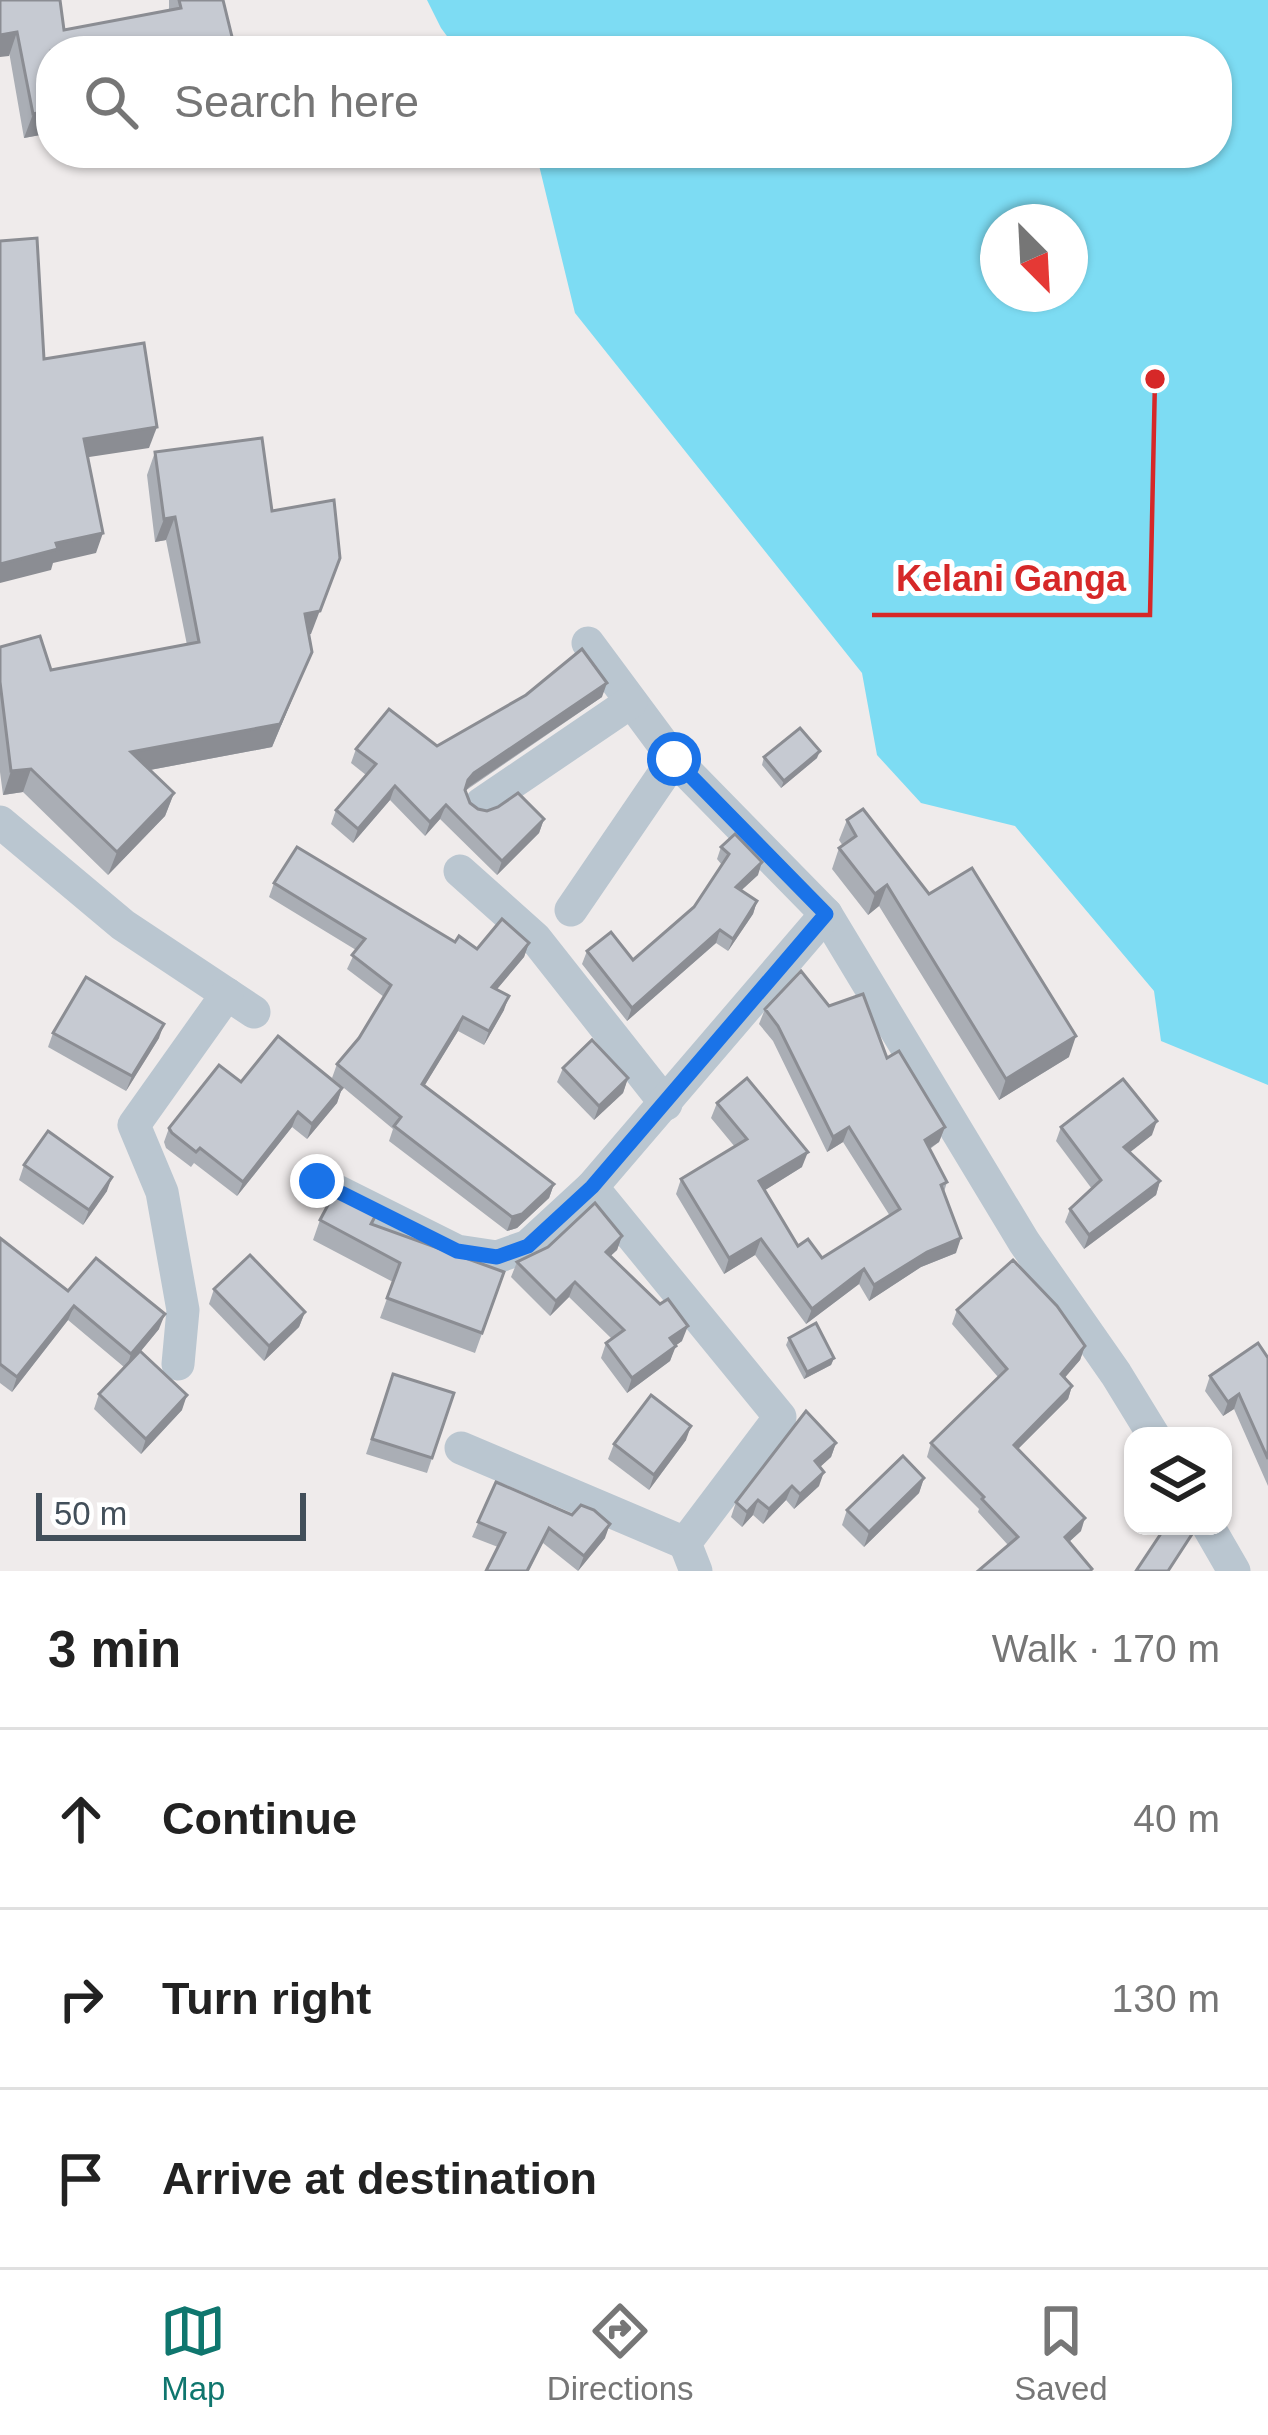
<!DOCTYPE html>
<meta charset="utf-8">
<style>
:root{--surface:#fff;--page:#f6f6f6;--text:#222;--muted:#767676;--line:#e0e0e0;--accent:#0f766e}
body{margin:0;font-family:Arial,sans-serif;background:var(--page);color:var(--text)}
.controls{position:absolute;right:36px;bottom:36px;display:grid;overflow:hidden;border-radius:24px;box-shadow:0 3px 9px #0004}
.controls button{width:108px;height:108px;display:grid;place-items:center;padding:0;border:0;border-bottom:3px solid var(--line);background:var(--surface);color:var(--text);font:60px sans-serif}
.compass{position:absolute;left:980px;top:204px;width:108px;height:108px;border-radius:50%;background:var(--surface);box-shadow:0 3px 9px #0004;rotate:156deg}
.scale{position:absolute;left:36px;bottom:30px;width:270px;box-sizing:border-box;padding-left:12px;border:6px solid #424f5a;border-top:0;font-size:33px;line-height:42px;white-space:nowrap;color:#424f5a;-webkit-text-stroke:9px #fff;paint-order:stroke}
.stop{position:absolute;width:36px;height:36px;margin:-27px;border:9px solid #1a73e8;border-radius:50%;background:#fff}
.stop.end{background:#1a73e8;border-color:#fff;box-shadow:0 3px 12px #0008}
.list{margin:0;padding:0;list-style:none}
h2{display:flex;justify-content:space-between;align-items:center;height:156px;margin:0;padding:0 48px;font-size:51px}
h2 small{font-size:39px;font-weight:400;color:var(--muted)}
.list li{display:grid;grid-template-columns:78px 1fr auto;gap:36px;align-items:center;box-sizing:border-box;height:180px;padding:0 48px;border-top:3px solid var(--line)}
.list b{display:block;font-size:45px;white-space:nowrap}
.list em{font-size:39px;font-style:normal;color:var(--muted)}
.icon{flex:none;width:66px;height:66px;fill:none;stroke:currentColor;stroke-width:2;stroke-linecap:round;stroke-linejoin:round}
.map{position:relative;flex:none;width:1268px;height:1571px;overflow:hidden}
.search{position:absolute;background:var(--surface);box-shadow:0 3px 9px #0004;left:36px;right:36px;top:36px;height:132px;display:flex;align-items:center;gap:30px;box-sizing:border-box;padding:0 42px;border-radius:48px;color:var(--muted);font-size:45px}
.sheet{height:696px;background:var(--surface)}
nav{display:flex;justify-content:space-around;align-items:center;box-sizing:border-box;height:168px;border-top:3px solid var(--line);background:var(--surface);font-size:33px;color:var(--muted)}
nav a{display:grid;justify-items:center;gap:6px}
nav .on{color:var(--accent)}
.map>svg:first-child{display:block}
</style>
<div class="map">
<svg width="1268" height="1571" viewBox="0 0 1268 1571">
<rect width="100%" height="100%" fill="#efebeb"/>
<path fill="#7ddcf3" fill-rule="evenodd" d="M427,0H1268V1085L1161,1041L1154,991L1015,826L921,803L877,755L862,673L575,313L536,153H1217V51H458L441,28ZM998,222H1070V294H998Z"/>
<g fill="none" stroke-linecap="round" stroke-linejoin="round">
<g stroke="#bac6d0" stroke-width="33">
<polyline points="588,643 674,759 826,914 1024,1242 1116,1374 1154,1436"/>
<polyline points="481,804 631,702"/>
<polyline points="0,822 123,925 254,1012"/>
<polyline points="460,871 535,938 666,1104"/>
<polyline points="571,910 674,759"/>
<polyline points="317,1181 457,1251 497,1257 528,1246 592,1187"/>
<polyline points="178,1364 183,1310 162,1192 134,1125 227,994"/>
<polyline points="461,1448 685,1543"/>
<polyline points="1208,1526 1234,1571"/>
<polyline points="696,1571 685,1543 780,1417 592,1187 826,914"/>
</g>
</g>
<g fill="#aaaeb5">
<polygon points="0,0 64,30 169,10 169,0 223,0 233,41 229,51 51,51 51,133 24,138"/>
<polygon points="155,452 272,511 311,634 309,634 312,652 272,747 150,770 174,793 165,816 108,875 23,792 3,795 0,772 0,647 51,670 187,645 166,540 155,542 147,475"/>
<polygon points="526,695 602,697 465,791 470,803 478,809 544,819 539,833 497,875 440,819 425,836 390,800 353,843 331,824 336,810 366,775 351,763 356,749 437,746"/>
<polygon points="764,757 817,758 781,788 762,765"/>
<polygon points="847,820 929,894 1069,1057 999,1100 879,906 868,915 832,869 839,848 843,846 839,840"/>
<polygon points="721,847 758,875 741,890 757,901 753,914 728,951 716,943 627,1021 582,964 587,951 633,960 694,907 722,865 717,859"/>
<polygon points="274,883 477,949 529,943 524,957 497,989 504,1010 484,1045 458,1031 424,1086 554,1184 549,1198 517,1228 507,1231 389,1141 393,1129 332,1078 337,1064 359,1038 384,997 347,969 356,950 269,897"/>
<polygon points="829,1006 887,1058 945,1127 939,1142 930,1149 947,1182 944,1192 956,1253 921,1267 869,1301 859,1284 806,1324 755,1255 724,1274 676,1194 681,1179 735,1147 711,1118 717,1103 802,1167 765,1190 798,1246 822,1258 890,1216 843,1142 827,1152 773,1041 759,1024 765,1009"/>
<polygon points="53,1033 159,1038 126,1091 48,1047"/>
<polygon points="563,1068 628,1078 623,1093 594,1120 557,1082"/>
<polygon points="241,1082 342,1088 337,1103 307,1139 292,1127 237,1196 194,1163 191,1167 166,1148 164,1142 169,1128"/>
<polygon points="1061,1127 1152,1135 1129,1152 1160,1181 1156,1195 1084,1249 1065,1222 1070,1209 1092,1189 1056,1141"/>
<polygon points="24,1165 107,1191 83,1225 19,1180"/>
<polygon points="378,1211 373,1224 504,1272 475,1353 380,1318 393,1282 313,1240 320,1220"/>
<polygon points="622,1236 617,1250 610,1256 682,1341 675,1346 670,1361 627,1393 601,1358 606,1343 612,1339 569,1297 550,1316 511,1277 517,1262"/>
<polygon points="0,1238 68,1291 159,1329 141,1351 182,1410 141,1454 94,1409 99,1394 124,1367 68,1320 12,1392 0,1383"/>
<polygon points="214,1289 305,1312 299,1327 264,1361 209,1304"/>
<polygon points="957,1310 1085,1346 1080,1360 1064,1378 1072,1386 1068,1399 1018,1449 1081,1531 1069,1542 1092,1569 1091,1571 978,1571 1008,1545 978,1512 979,1509 927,1457 931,1443 998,1377 952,1324"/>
<polygon points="789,1338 834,1358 831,1365 804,1379 786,1345"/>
<polygon points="1268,1358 1268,1486 1234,1409 1223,1416 1205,1391 1210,1376"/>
<polygon points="393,1374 454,1393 427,1473 366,1454"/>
<polygon points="686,1440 649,1490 608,1459 614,1444"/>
<polygon points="836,1443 831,1457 820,1467 819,1486 794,1509 786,1500 763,1524 753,1515 742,1527 731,1517 736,1502"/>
<polygon points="924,1478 919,1493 864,1547 842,1525 847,1510"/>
<polygon points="496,1482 605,1538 578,1571 543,1543 529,1571 486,1571 498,1547 472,1537"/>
</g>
<g fill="#8b8d93">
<polygon points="17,32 9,56 0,57 0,35"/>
<polygon points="233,41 229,51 191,51"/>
<polygon points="51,110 51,133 24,138 33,114"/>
<polygon points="157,427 149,448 76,459 84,439"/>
<polygon points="175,517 166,540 155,542 164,519"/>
<polygon points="103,533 96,553 53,563 51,570 0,583 0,564 56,543"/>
<polygon points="340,558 311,634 296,637 305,614"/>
<polygon points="312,652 272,747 123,775 131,752"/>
<polygon points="607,683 602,697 469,787 463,794 468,780 474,773"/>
<polygon points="820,751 817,758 781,788 784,781"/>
<polygon points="31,769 23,792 3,795 11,771"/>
<polygon points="395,786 390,800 353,843 358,829"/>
<polygon points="174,793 165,816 108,875 117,852"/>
<polygon points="446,805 440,819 425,836 430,822"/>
<polygon points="544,819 539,833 497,875 502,861"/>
<polygon points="762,862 758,875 731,900 736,887"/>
<polygon points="887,885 879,906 868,915 875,894"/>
<polygon points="757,901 753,914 728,951 733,939"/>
<polygon points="720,930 716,943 627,1021 632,1008"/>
<polygon points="529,943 524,957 487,1001 492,987"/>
<polygon points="509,996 504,1010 484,1045 489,1031"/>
<polygon points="463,1017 458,1031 417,1098 422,1084"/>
<polygon points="164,1024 159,1038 126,1091 132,1076"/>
<polygon points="1076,1036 1069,1057 999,1100 1006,1079"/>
<polygon points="628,1078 623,1093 594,1120 599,1106"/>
<polygon points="342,1088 337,1103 307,1139 312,1124"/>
<polygon points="298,1112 292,1127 237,1196 243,1182"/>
<polygon points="1157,1121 1152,1135 1119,1161 1124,1147"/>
<polygon points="849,1127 843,1142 827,1152 833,1137"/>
<polygon points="945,1127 939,1142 919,1155 925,1140"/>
<polygon points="808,1152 802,1167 754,1197 759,1181"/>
<polygon points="112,1177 107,1191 83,1225 89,1210"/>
<polygon points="1160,1181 1156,1195 1084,1249 1089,1235"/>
<polygon points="554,1184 549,1198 517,1228 507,1231 512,1217"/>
<polygon points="622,1236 617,1250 600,1266 606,1252"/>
<polygon points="961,1238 956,1253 921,1267 869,1301 874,1285 927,1252"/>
<polygon points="761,1239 755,1255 724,1274 729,1258"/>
<polygon points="864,1269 859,1284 806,1324 812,1309"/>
<polygon points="575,1282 569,1297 550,1316 556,1301"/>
<polygon points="74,1306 68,1320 12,1392 17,1377"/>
<polygon points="305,1312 299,1327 264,1361 269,1346"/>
<polygon points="165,1314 159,1329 126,1369 131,1354"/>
<polygon points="688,1326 682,1341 665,1353 670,1338"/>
<polygon points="676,1346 670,1361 627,1393 632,1378"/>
<polygon points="1085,1346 1080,1360 1056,1388 1061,1374"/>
<polygon points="834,1358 831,1365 804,1379 807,1372"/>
<polygon points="1072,1386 1068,1399 1009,1458 1014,1445"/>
<polygon points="1239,1394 1234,1409 1223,1416 1228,1402"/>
<polygon points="187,1395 182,1410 141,1454 146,1439"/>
<polygon points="691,1426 686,1440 649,1490 654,1475"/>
<polygon points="836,1443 831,1457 810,1476 815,1461"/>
<polygon points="824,1472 819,1486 794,1509 800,1494"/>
<polygon points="924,1478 919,1493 864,1547 869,1532"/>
<polygon points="792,1486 786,1500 763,1524 769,1509"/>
<polygon points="758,1500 753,1515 742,1527 747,1512"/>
<polygon points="1085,1518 1081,1531 1060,1550 1065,1537"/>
<polygon points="610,1524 605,1538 578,1571 584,1556"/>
</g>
<g fill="#c6cad2" stroke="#8b8d93" stroke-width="3">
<polygon points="0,0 60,0 64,30 181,8 179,0 223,0 233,41 191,51 51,51 51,110 33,114 17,32 0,35"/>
<polygon points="37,238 44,359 144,343 157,427 84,439 103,533 56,543 58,549 0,564 0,241"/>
<polygon points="262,438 272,511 334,500 340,558 320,611 305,614 312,652 280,724 131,752 174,793 117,852 31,769 11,771 0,682 0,647 40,636 51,670 199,642 175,517 164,519 155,452"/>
<polygon points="582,649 607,683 474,773 468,780 465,790 470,803 478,809 487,811 498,807 518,793 544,819 502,861 446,805 430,822 395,786 358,829 336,810 376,764 356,749 389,709 437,746 526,695"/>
<polygon points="800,728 820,751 784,781 764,757"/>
<polygon points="863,809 929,894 972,868 1076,1036 1006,1079 887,885 875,894 839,848 856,836 847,820"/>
<polygon points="735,834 762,862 736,887 757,901 733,939 720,930 632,1008 587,951 611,932 633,960 694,907 729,854 721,847"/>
<polygon points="297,847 455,942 459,936 477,949 502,919 529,943 492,987 509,996 489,1031 463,1017 422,1084 554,1184 522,1214 512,1217 394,1126 401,1117 337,1064 359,1038 391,985 352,955 365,939 274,883"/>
<polygon points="801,971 829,1006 863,994 887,1058 899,1051 945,1127 925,1140 947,1182 941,1185 961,1238 927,1252 874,1285 864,1269 812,1309 761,1239 729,1258 681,1179 747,1139 717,1103 747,1078 808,1152 759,1181 798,1246 808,1239 822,1258 900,1209 849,1127 833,1137 778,1026 765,1009"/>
<polygon points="86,977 164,1024 132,1076 53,1033"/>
<polygon points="278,1036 342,1088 312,1124 298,1112 243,1182 200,1148 196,1152 172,1133 169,1128 219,1065 241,1082"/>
<polygon points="592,1040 628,1078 599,1106 563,1068"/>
<polygon points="1123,1079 1157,1121 1124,1147 1160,1181 1089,1235 1070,1209 1101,1180 1061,1127"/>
<polygon points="48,1131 112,1177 89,1210 24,1165"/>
<polygon points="336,1190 378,1211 371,1224 504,1272 482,1333 387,1298 400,1263 320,1220"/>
<polygon points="595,1203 622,1236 606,1252 660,1304 668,1299 688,1326 670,1338 676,1346 632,1378 606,1343 624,1330 575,1282 556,1301 517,1262 548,1247"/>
<polygon points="0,1238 68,1291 96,1258 165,1314 131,1354 74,1306 17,1377 0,1364"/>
<polygon points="250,1255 305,1312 269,1346 214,1289"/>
<polygon points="1013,1260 1057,1306 1085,1346 1061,1374 1072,1386 1014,1445 1085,1518 1065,1537 1092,1569 1090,1571 978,1571 1018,1537 982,1499 984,1497 931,1443 1007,1369 957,1310"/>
<polygon points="816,1323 834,1358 807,1372 789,1338"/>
<polygon points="1258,1343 1268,1358 1268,1459 1239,1394 1228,1402 1210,1376"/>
<polygon points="140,1351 187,1395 146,1439 99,1394"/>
<polygon points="393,1374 454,1393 432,1458 372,1439"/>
<polygon points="651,1395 691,1426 654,1475 614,1444"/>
<polygon points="806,1411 836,1443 815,1461 824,1472 800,1494 792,1486 769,1509 758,1500 747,1512 736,1502"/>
<polygon points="903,1456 924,1478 869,1532 847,1510"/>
<polygon points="496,1482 572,1515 581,1505 594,1510 610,1524 584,1556 549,1528 527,1571 486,1571 505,1533 478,1522"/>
<polygon points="1166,1526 1192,1526 1194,1531 1168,1571 1136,1571"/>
</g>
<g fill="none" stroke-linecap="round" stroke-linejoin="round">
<polyline stroke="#1a73e8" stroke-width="15" points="317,1181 457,1251 497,1257 528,1246 592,1187 826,914 674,759"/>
</g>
<path fill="none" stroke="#d62828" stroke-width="4.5" d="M1155 379L1150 615H872"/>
<circle fill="#d62828" stroke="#fff" stroke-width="4.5" cx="1155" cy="379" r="12"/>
<g font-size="36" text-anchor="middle" font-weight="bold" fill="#d62828" stroke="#fff" stroke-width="10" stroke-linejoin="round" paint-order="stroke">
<text x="1011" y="591">Kelani Ganga</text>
</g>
</svg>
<div class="controls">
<button><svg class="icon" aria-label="layers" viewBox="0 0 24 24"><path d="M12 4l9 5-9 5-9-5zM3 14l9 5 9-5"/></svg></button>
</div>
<svg class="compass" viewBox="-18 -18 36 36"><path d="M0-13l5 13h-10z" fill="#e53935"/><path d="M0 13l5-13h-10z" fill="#767676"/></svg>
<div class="scale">50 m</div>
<div class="stop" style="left:674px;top:759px"></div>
<div class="stop end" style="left:317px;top:1181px"></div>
<div class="search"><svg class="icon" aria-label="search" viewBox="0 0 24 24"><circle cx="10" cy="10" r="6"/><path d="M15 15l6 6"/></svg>Search here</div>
</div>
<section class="sheet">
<h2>3 min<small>Walk · 170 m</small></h2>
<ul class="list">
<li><svg class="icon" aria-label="ahead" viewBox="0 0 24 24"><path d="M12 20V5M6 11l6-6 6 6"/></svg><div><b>Continue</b></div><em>40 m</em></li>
<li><svg class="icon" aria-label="right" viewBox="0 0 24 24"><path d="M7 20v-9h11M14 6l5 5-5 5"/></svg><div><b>Turn right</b></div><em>130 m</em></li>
<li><svg class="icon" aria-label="arrive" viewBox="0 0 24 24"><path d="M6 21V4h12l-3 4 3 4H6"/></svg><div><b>Arrive at destination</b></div></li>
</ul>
</section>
<nav>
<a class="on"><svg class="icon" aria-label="map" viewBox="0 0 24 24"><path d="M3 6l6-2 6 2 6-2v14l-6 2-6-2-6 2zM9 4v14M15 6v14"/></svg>Map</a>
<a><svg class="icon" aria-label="directions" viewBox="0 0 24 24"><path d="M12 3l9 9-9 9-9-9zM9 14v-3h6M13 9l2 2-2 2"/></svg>Directions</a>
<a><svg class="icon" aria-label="saved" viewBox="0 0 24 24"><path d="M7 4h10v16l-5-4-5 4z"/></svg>Saved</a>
</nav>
